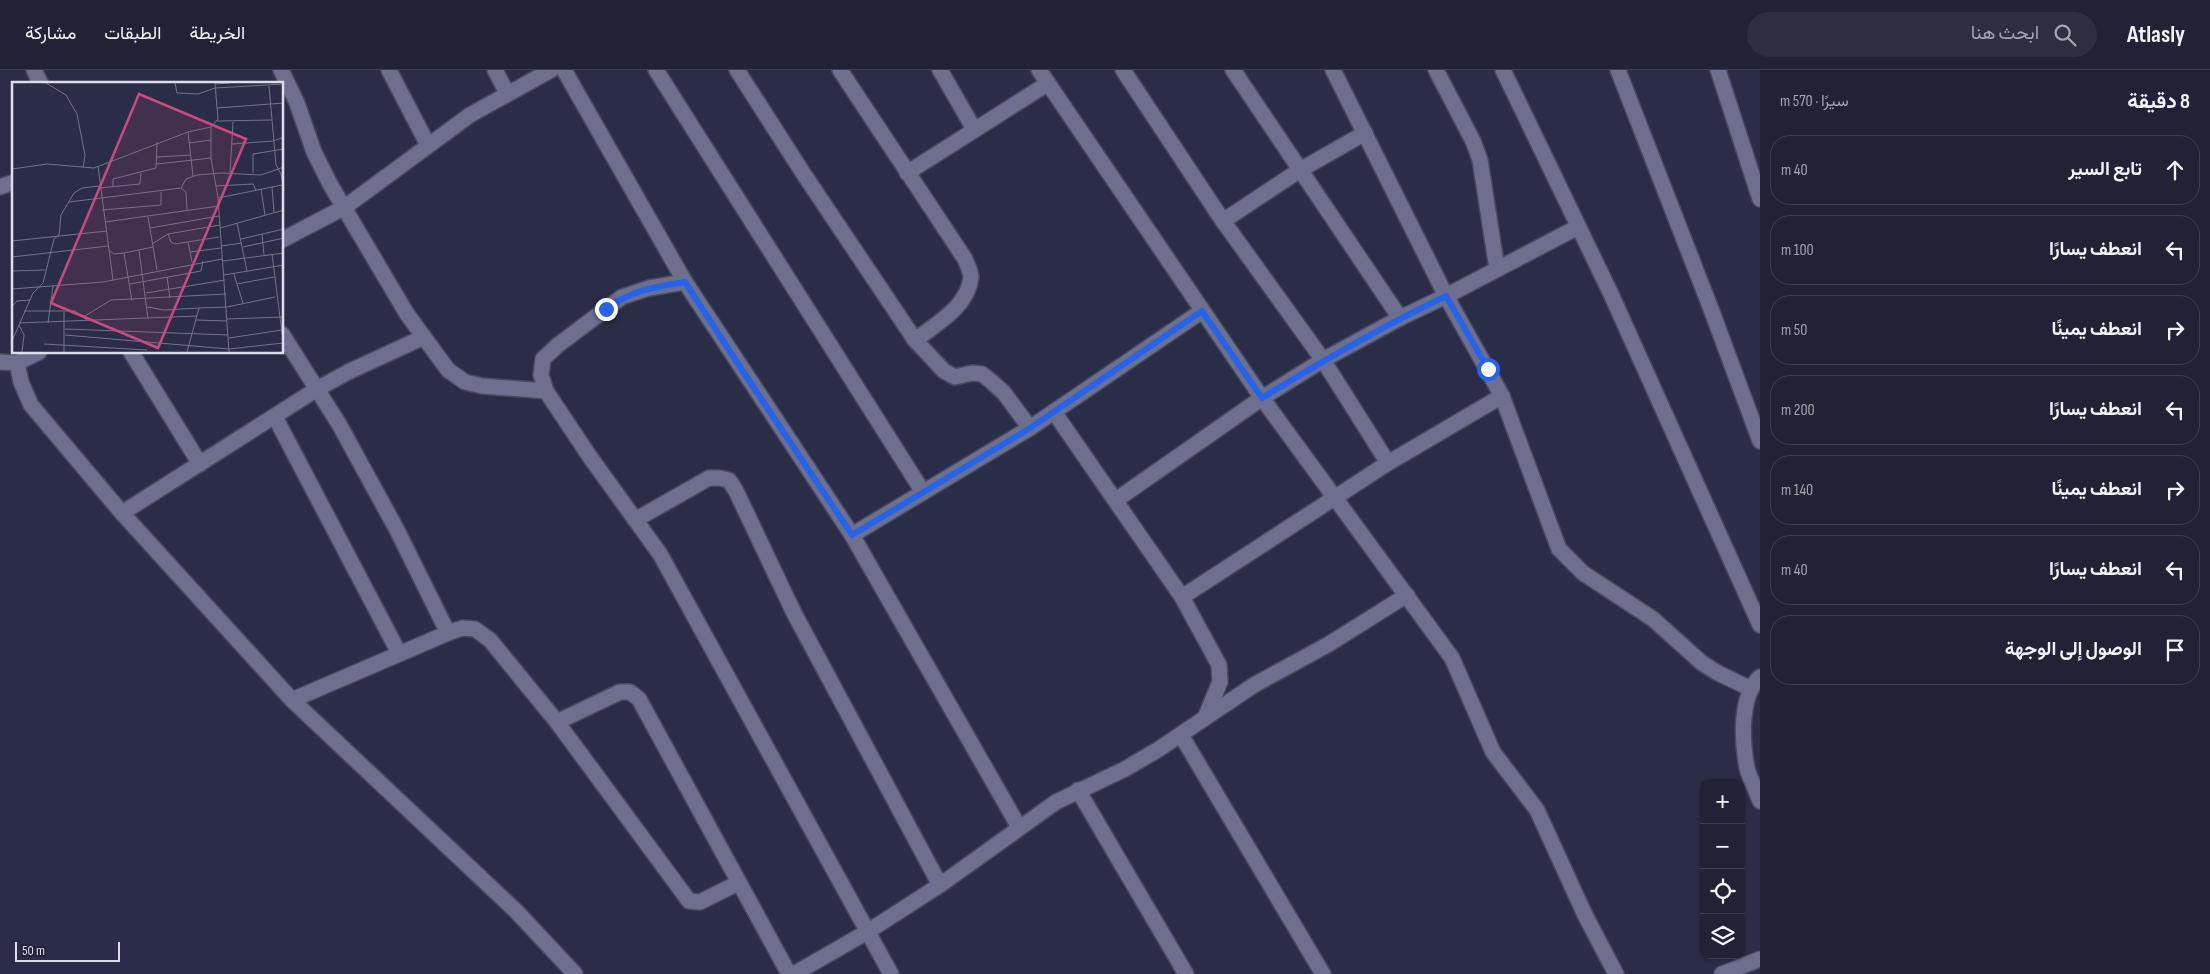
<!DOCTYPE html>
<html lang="ar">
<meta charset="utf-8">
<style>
:root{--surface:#202235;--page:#2d2f41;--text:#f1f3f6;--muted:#a2a4ad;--line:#3d3f50}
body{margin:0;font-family:"Sofia Sans Condensed",Vazirmatn,sans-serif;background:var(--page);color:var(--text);direction:rtl}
.controls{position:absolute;right:15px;bottom:15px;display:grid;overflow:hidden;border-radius:10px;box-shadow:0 1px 4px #0004}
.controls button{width:45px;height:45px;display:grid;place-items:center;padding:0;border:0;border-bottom:1px solid var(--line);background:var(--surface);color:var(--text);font:25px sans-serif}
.scale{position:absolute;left:15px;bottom:12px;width:105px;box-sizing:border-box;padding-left:5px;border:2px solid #dcdeef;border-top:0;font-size:14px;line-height:18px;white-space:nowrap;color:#dcdeef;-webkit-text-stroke:4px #21233c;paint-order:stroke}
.stop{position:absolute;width:15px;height:15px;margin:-11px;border:4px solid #2563eb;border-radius:50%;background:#fff}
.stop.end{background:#2563eb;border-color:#fff;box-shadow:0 1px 5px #0008}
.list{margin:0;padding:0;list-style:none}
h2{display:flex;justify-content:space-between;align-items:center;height:65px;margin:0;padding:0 20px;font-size:21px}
h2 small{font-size:16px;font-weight:400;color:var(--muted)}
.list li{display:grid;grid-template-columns:32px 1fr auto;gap:15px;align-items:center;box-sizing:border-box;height:70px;margin:0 10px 10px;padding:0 10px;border:1px solid var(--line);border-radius:20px}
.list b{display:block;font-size:19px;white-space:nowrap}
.list em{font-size:16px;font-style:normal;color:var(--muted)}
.icon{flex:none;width:28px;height:28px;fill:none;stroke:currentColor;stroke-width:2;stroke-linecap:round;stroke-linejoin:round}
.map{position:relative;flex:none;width:1760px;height:904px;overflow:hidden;direction:ltr}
header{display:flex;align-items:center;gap:30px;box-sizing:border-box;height:70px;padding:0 25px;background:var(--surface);border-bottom:1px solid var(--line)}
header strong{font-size:24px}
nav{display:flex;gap:28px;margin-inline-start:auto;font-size:18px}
.search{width:350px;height:45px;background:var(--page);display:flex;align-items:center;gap:12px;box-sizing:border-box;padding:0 18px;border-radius:28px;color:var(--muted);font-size:19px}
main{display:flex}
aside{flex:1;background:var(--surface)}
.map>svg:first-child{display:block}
</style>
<header>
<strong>Atlasly</strong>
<div class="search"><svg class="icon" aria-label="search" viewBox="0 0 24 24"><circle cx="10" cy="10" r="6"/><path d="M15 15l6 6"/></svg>ابحث هنا</div>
<nav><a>الخريطة</a><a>الطبقات</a><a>مشاركة</a></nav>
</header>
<main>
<aside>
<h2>8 دقيقة<small>سيرًا · 570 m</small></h2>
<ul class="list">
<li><svg class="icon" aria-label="ahead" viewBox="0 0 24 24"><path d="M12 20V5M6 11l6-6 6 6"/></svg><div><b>تابع السير</b></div><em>40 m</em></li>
<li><svg class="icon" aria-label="left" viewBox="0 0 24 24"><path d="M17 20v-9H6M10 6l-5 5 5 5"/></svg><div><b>انعطف يسارًا</b></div><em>100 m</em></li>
<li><svg class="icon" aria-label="right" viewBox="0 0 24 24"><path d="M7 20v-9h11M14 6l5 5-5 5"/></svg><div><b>انعطف يمينًا</b></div><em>50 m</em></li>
<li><svg class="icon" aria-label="left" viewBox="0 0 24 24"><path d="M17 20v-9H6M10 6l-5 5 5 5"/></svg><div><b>انعطف يسارًا</b></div><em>200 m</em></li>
<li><svg class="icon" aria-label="right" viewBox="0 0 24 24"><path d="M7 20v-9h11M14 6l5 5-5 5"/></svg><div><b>انعطف يمينًا</b></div><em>140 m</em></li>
<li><svg class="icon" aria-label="left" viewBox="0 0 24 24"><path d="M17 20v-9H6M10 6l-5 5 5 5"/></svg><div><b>انعطف يسارًا</b></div><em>40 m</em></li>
<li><svg class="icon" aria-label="arrive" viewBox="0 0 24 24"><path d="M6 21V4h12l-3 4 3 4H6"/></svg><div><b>الوصول إلى الوجهة</b></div></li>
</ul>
</aside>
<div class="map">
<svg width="1760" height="904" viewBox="0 0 1760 904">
<rect width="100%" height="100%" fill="#2a2d47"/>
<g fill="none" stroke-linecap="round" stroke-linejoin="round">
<defs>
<g id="minor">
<polyline points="34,0 41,14"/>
<polyline points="281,0 297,33 314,82 330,114 407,244 448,300 465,312 482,316 546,321"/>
<polyline points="389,0 428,75"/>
<polyline points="495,0 507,23"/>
<polyline points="564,0 685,212 852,465 1019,757"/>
<polyline points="656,0 923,422"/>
<polyline points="737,0 803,103 915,270 944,301 955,307 972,303 982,304 992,312 1004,323 1030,358"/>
<path d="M840,0L965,189C967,194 971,202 971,207C968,237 936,254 915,270"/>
<polyline points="940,0 974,59"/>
<polyline points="1039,0 1262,328 1452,588 1493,682 1537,740 1585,845 1616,904"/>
<polyline points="1123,0 1223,151 1323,290 1388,393"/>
<polyline points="1233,0 1400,248"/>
<polyline points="1333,0 1446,226 1502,326 1559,479 1583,503 1653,549 1702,593 1718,603 1751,619"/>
<polyline points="1436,0 1473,71 1480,90 1497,199"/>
<polyline points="1503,0 1611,224 1760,555"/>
<polyline points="1618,0 1711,239 1760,371"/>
<polyline points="1718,0 1760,129"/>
<polyline points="907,103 1047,14"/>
<polyline points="0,117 14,112"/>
<polyline points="1223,151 1300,100 1365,63"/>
<polyline points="282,170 345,137 470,45 551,0"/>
<polyline points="685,212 649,218 622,227 558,275 543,289 541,305 546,321 590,387 660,484 891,904"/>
<polyline points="282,264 339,354 397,460 448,563"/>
<polyline points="131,282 200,394"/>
<polyline points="0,292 17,293 39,282"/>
<polyline points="17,293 21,312 31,335 122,443 292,630 516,841 575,904"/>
<polyline points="1054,342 1182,527 1388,393 1502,326"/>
<polyline points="275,347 399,583"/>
<polyline points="1116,430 1262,328 1323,290 1400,248 1446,226 1578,157"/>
<polyline points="122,443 317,319 350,301 424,267"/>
<polyline points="635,450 709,408 719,408 729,410 736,421 794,543 940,815"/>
<polyline points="852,465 1030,358 1202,241"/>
<polyline points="1182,527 1219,595 1220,612 1205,648"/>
<path d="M1760,607C1739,626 1742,672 1747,698C1750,709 1756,720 1760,731"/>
<polyline points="292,630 448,563 462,558 475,559 490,570 557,652 689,831 700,832 738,813"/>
<polyline points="557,652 620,622 630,622 639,629 789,904"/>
<polyline points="1181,665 1323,904"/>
<polyline points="1078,720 1186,904"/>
<polyline points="794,904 867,862 940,815 1056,732 1125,699 1159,679 1254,615 1329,574 1407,525"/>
<polyline points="1722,904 1760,889"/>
</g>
</defs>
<use href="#minor" stroke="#47495f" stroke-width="18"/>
<use href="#minor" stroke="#6c708e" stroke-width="15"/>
</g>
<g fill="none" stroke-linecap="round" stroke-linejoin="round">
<path stroke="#2563eb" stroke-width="6" d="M606,239C632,220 654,217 685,212L752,315L852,465L1030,358L1202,241L1262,328C1322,291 1383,256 1446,226L1488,299"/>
</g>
<g transform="translate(12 12)">
<rect width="271" height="271" fill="#2a2d47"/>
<path fill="none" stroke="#71748a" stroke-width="1" d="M34,1L54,13L65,32L73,73L71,86M163,1L165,11L186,12L203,6L272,2M203,1L206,37L199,45V76L206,116L217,270M203,2L218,1M257,4L264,83L269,92L272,109M205,26L272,21M205,39L260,38M176,50L181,94M177,61L199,58M220,62L261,59L272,55M145,75L179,73M145,82L199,76M86,84L101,198M0,87L35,82L82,86L176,50L199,45M218,91L221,40M241,91V72L272,67M101,104V97L144,86L145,60M204,104L241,102L244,108M260,105L262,130M87,106L128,102L129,91M169,106L174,97L185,93L209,91L249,93L272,85M169,106L174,110L175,128M249,107L253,133M206,116L270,103M57,120L169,106M90,128L149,123V110M136,135L145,188M93,140L207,124M225,141L235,189M138,146L207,134M208,146L272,128M156,152L159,160L163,162L207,155M250,152L252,173M229,157L272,147M0,159L95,149M176,160L180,180M140,162L156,152L208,143M209,164L230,161M231,165L272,156M127,168L136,237M98,169L102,172L112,171M178,170L209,166M260,172L272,267M0,175L96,164M211,179L272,171M0,189L33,188M222,192L225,202L262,195M212,193L272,183M155,195L158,216M118,202L189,189L191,179M225,202L231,221M0,207L91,200L210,177M134,211L213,198M120,219L112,171L141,165M0,224L5,219L18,218M135,225L152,228L187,226M12,229H63L75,238M52,230V270M73,234L99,218L214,212M215,237L272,235M184,238L215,239M7,241L185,234M36,241L41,204M7,243L12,253L10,270M53,247L216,253M53,253L217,267L271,261M217,256L270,248M0,259L21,211L31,201L42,157L47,153L49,133L62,111L70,106L87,104M32,262L135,268M175,270L187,226L215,225L263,215"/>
<path fill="#c84a80" fill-opacity="0.15" stroke="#c84a80" stroke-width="2.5" d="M127,12L234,57L146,266L39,221Z"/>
<rect width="271" height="271" fill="none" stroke="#dcdeef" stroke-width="2.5"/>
</g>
</svg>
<div class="controls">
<button>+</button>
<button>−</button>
<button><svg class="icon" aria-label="locate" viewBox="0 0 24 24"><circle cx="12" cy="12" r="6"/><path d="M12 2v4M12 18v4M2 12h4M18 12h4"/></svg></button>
<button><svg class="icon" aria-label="layers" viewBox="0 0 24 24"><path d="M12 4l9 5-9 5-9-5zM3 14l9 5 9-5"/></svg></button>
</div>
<div class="scale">50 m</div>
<div class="stop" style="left:1488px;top:299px"></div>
<div class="stop end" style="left:606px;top:239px"></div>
</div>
</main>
